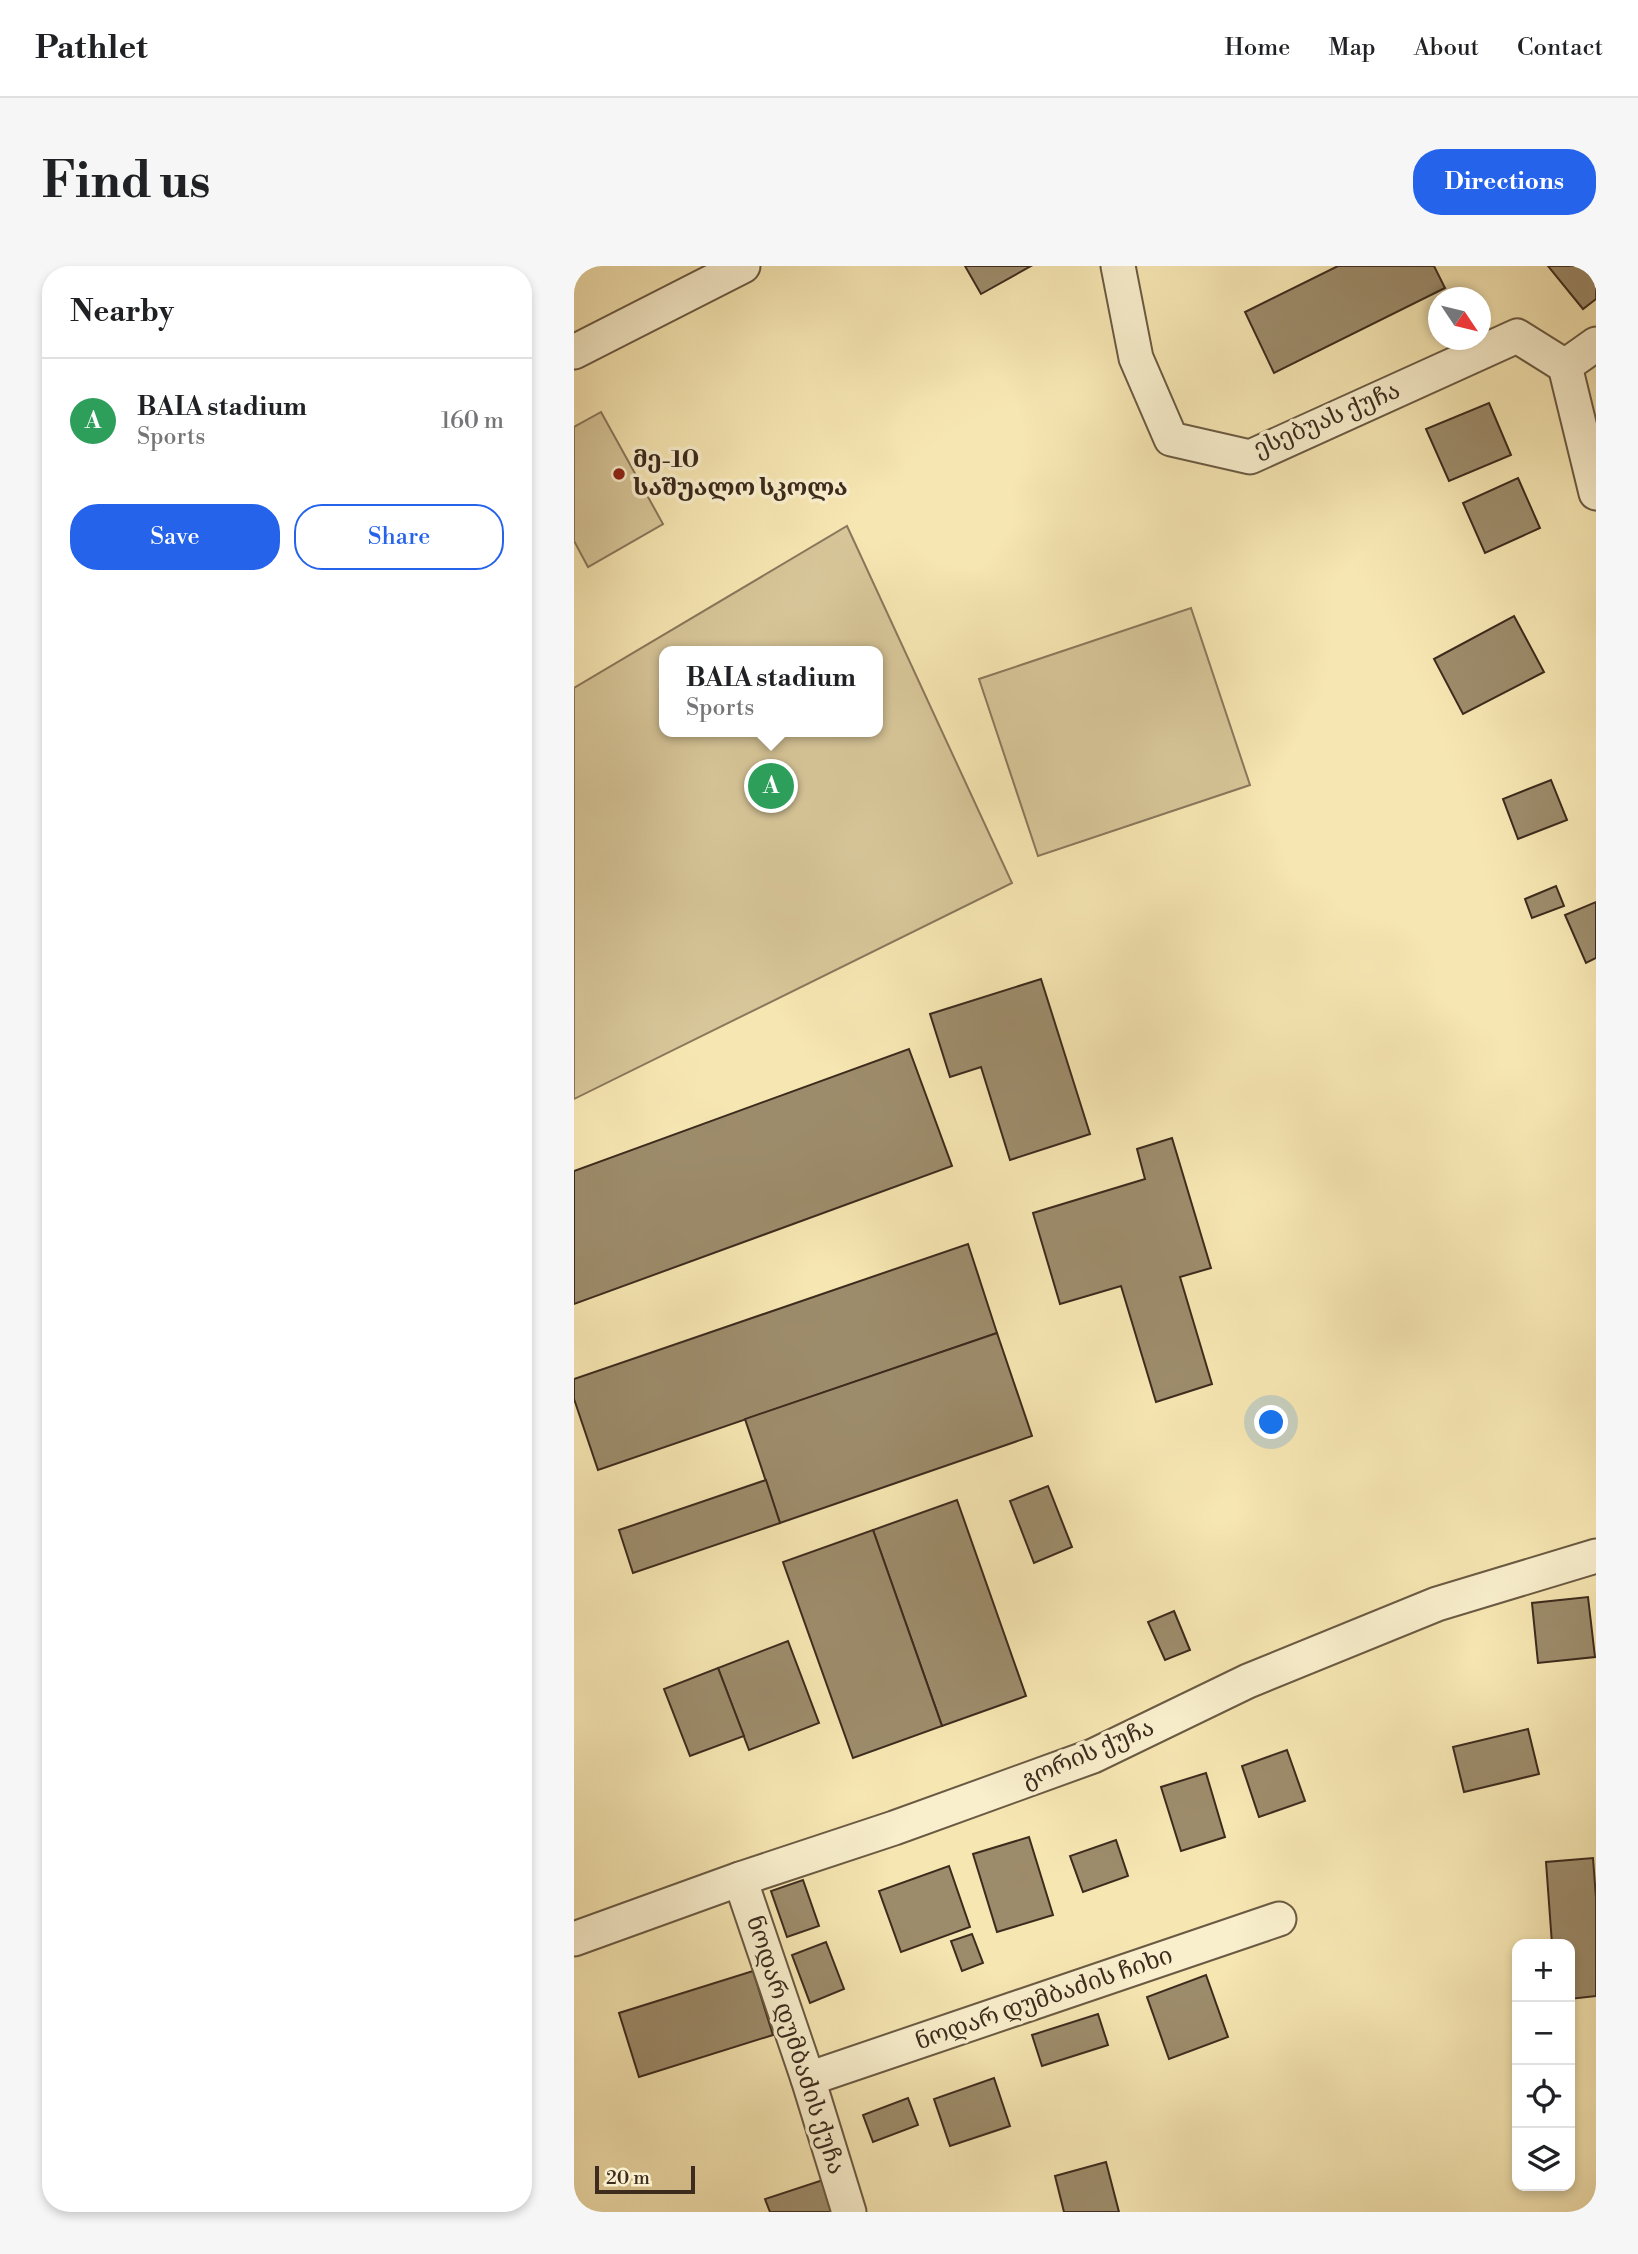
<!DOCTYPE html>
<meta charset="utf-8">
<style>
:root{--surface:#fff;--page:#f6f6f6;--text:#202124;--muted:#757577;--line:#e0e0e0;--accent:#2563eb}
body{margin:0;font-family:"Libre Bodoni","Noto Serif Georgian",serif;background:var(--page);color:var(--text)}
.controls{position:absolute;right:21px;bottom:21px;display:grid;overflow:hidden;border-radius:14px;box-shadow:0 4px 10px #0003}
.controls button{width:63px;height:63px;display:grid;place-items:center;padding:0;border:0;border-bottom:2px solid var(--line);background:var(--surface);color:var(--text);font:35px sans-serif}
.compass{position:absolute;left:854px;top:21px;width:63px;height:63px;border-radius:50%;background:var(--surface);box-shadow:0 4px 10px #0003;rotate:125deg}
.scale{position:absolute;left:21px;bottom:18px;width:100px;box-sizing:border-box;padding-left:7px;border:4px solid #3d2b1e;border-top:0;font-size:19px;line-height:24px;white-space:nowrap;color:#3d2b1e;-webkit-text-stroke:5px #f9efcd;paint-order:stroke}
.you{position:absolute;left:698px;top:1157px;width:24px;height:24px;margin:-18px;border:5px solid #fff;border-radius:50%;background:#1a73e8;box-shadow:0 0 0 10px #1a73e833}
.badge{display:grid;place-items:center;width:46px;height:46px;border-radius:50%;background:var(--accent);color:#fff;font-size:23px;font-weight:700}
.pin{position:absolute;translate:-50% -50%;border:4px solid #fff;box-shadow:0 2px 7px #0006}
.popup{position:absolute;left:85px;top:380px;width:224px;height:91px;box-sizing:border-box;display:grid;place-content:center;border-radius:14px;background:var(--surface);filter:drop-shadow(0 2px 5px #0005);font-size:23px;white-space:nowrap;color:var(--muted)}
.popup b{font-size:26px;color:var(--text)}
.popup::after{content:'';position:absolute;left:50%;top:100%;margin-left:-14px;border:14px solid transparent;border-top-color:var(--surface)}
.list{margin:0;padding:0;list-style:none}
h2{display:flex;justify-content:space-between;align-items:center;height:91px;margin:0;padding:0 28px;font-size:30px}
h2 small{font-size:23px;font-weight:400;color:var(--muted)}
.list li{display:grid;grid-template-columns:46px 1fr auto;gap:21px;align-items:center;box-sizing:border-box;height:126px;padding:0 28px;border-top:2px solid var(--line)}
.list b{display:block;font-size:26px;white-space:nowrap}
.list p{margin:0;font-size:23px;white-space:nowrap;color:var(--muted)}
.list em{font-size:23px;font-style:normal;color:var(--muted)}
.actions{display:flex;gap:14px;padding:21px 28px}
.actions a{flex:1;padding:16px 0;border:2px solid var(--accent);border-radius:28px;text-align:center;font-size:24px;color:var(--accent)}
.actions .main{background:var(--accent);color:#fff}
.icon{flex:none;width:38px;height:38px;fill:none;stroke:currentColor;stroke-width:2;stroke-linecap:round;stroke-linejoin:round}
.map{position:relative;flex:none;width:1022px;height:1946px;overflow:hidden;border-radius:28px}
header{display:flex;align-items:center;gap:42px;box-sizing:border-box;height:98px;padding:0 35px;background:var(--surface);border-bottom:2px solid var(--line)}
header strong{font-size:33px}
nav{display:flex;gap:38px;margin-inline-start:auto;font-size:24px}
.intro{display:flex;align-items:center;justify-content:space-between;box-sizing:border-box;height:168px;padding:0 42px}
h1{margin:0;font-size:49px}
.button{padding:18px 32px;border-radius:28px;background:var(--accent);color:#fff;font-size:24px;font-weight:700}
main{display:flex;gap:42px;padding:0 42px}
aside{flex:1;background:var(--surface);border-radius:28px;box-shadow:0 4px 10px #0003}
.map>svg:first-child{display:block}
</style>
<header>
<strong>Pathlet</strong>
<nav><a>Home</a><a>Map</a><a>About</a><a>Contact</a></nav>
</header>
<div class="intro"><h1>Find us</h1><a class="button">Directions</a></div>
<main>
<aside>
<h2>Nearby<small></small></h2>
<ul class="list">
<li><span class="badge" style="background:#2e9e5b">A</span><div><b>BAIA stadium</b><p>Sports</p></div><em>160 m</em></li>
</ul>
<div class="actions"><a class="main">Save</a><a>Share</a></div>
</aside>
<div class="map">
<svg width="1022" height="1946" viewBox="0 0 1022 1946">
<rect width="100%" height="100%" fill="#f6e6b2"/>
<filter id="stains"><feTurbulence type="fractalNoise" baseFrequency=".00286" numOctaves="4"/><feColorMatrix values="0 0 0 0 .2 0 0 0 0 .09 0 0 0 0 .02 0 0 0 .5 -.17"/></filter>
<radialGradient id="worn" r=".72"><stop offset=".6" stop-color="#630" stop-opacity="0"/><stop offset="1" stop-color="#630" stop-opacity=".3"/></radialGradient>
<g fill="#d7c699" stroke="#8a785c" stroke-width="2" fill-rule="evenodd">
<polygon points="27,146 89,258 14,301 0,275 0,161"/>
<path d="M273,260L438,617L0,833V422ZM304,385V466H90V385Z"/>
<polygon points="617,342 676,519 464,590 405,413"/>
</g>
<g fill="#9d8c6b" stroke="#3d2b1e" stroke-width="2">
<polygon points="391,0 457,0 407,28"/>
<polygon points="764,0 860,0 871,22 700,107 671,46"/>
<polygon points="974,0 1022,0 1022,33 1009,43"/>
<polygon points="915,137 937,189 875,215 852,163"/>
<polygon points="944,212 966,262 911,287 889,237"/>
<polygon points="940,350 970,406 889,448 860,393"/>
<polygon points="977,514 993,554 944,573 929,533"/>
<polygon points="982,620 990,640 958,652 951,633"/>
<polygon points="1022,636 1022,692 1012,697 991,649"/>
<polygon points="467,713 516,868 436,894 407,801 376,811 356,748"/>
<polygon points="335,783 378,900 0,1038 0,905"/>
<polygon points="598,872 637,1002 606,1011 638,1118 582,1136 547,1020 486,1038 459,947 571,913 563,883"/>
<polygon points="394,978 423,1067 24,1204 0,1133 0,1113"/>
<polygon points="423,1067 458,1170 206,1257 171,1153"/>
<polygon points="192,1214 206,1257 59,1307 45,1264"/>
<polygon points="474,1220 498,1281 460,1297 436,1235"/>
<polygon points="383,1234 452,1430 368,1460 299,1264"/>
<polygon points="299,1264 368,1460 279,1492 209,1296"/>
<polygon points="1014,1331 1021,1391 964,1397 958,1337"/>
<polygon points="600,1345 616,1384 591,1394 574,1356"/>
<polygon points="214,1375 245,1457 175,1484 144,1402"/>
<polygon points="144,1402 170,1470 116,1490 90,1423"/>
<polygon points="954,1463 965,1508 890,1526 879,1481"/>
<polygon points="713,1484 731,1535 685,1551 668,1500"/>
<polygon points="632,1507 651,1571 607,1585 587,1521"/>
<polygon points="455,1571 479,1649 423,1666 399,1588"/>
<polygon points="542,1574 554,1610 509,1626 496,1590"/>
<polygon points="1019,1592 1022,1632 1022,1730 996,1733 996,1678 978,1678 972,1596"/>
<polygon points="375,1600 396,1661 327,1686 305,1625"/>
<polygon points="229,1614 245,1660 213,1671 197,1625"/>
<polygon points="398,1668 409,1697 388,1705 377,1675"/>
<polygon points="252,1676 270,1723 236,1737 218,1689"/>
<polygon points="179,1705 199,1769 65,1811 45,1747"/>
<polygon points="632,1709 654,1771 595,1793 573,1731"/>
<polygon points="524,1748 534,1779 468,1800 458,1769"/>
<polygon points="420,1812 436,1860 376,1880 360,1833"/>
<polygon points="334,1832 344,1859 299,1876 289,1849"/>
<polygon points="532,1896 545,1946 490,1946 481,1910"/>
<polygon points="255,1912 266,1946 196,1946 191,1933"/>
</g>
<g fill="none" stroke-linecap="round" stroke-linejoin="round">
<defs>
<g id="minor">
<polyline points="544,0 562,92 597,173 676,191 943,70 991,100"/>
<polyline points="0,86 169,0"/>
<polyline points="991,100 1022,227"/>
<polyline points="991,100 1022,78"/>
<polyline points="166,1613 234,1813 275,1946"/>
<polyline points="0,1673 166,1613 320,1562 519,1490 674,1415 863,1338 1022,1290"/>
<polyline points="234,1813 705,1653"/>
</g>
</defs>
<use href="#minor" stroke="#6b5a43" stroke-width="37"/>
<use href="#minor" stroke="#f9efcd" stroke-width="33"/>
</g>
<circle fill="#8f2418" stroke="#f9efcd" stroke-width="2.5" cx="45" cy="208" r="7"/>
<g text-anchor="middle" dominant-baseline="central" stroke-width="7" stroke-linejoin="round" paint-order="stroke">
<g font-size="24" fill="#3d2b1e" stroke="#f9efcd">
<text transform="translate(753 154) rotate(-23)">ესებუას ქუჩა</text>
<text transform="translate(514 1488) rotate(-23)">გორის ქუჩა</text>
<text transform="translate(470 1733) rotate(-19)">ნოდარ დუმბაძის ჩიხი</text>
<text transform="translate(221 1779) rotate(72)">ნოდარ დუმბაძის ქუჩა</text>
</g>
<g font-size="24" font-weight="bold" fill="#3d2b1e" stroke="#f9efcd" text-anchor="start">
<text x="59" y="194">მე-10<tspan x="59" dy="28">საშუალო სკოლა</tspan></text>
</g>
</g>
<rect width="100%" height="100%" filter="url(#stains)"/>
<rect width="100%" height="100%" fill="url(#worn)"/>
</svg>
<div class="controls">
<button>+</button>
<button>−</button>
<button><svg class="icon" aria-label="locate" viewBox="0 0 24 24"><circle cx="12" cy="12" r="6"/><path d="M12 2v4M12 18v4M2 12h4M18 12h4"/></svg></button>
<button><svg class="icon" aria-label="layers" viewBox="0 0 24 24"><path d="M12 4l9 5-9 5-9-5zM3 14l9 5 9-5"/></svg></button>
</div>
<svg class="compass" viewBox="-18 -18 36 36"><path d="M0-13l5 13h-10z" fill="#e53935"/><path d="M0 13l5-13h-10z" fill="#757577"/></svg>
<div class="scale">20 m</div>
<div class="you"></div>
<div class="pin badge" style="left:197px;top:520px;background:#2e9e5b">A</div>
<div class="popup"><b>BAIA stadium</b>Sports</div>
</div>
</main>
